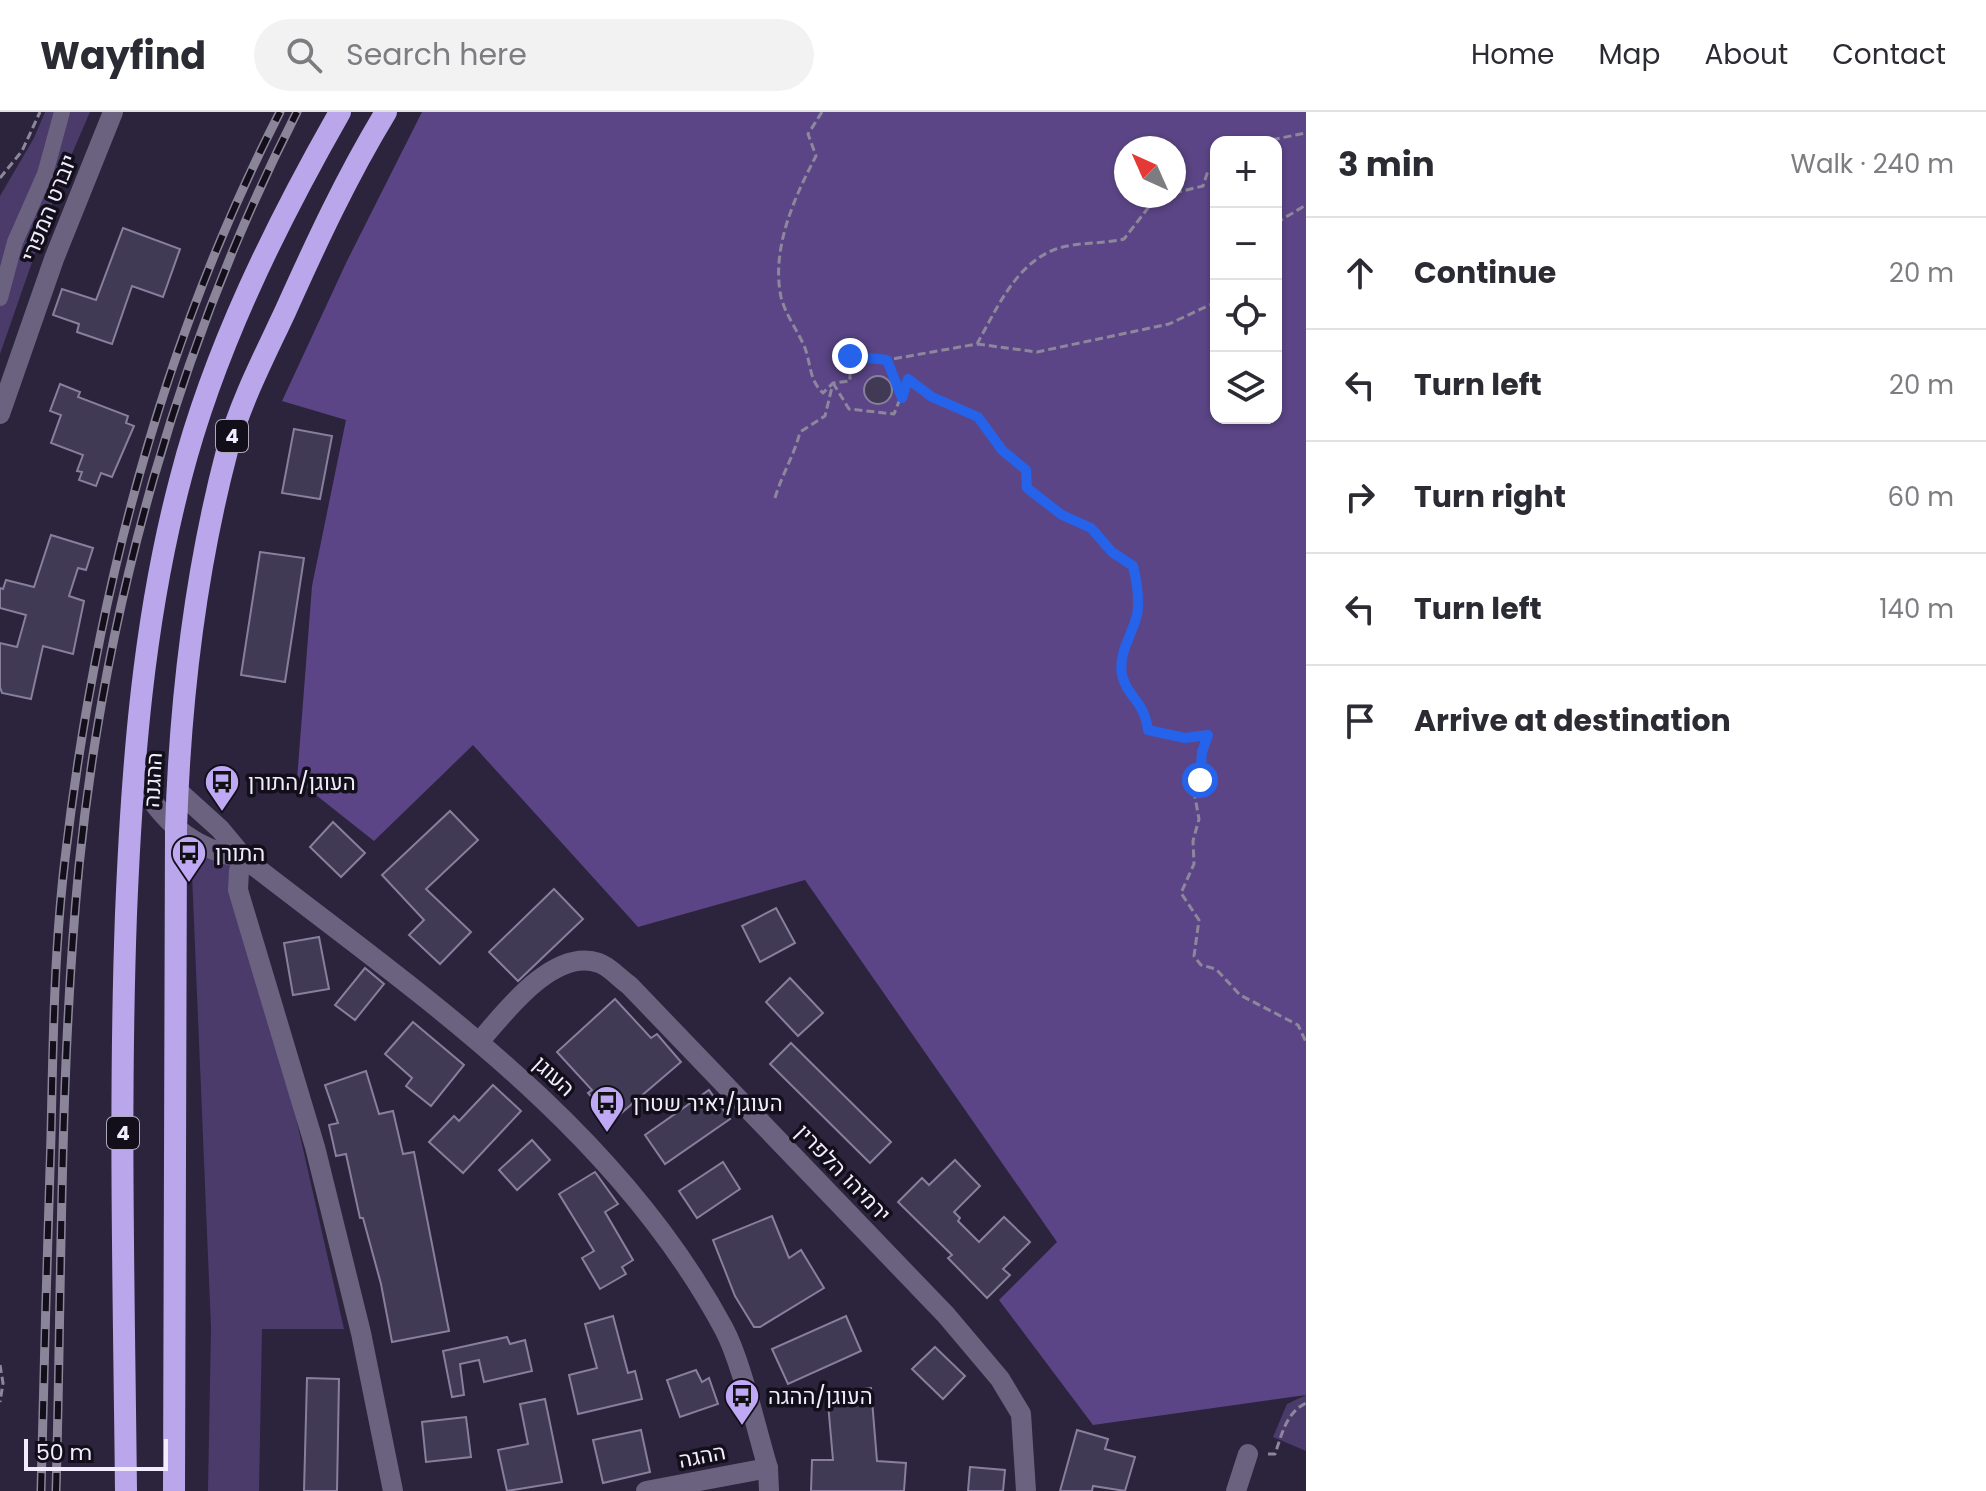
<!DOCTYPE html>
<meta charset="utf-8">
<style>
:root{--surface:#fff;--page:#f2f2f3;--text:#2b2b33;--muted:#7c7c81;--line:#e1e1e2}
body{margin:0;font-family:Poppins,Heebo,sans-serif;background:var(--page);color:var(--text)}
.controls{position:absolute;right:24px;top:24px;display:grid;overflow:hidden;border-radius:16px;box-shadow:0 2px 6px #0004}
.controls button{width:72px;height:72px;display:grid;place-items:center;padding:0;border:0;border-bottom:2px solid var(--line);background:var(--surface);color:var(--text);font:40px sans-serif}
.compass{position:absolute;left:1114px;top:24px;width:72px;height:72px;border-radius:50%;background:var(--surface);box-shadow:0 2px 6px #0004;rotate:315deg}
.scale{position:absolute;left:24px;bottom:20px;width:144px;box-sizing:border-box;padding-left:8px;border:4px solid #f1edfe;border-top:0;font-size:22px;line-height:28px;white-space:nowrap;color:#f1edfe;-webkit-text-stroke:6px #120f1a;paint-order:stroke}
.stop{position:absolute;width:24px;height:24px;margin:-18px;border:6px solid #2563eb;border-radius:50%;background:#fff}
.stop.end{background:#2563eb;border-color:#fff;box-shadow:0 2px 8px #0008}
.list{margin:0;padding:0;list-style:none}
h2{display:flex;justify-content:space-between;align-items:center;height:104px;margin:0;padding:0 32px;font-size:34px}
h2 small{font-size:26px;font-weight:400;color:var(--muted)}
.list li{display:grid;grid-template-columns:52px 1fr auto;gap:24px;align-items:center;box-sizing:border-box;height:112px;padding:0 32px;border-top:2px solid var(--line)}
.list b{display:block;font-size:30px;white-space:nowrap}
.list em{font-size:26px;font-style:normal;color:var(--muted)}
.icon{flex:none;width:44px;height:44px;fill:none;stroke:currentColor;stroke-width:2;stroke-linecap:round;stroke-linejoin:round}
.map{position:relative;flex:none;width:1306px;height:1379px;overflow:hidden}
header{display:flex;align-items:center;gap:48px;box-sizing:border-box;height:112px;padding:0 40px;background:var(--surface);border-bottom:2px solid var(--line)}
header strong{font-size:38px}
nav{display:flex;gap:44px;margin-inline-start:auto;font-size:28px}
.search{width:560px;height:72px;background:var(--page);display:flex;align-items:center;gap:20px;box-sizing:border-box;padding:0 28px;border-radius:44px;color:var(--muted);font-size:30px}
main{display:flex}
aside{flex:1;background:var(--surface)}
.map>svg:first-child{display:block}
</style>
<header>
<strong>Wayfind</strong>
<div class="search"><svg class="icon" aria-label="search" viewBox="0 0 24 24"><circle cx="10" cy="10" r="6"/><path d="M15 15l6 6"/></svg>Search here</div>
<nav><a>Home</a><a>Map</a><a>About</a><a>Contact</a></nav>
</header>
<main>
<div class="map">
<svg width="1306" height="1379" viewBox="0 0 1306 1379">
<rect width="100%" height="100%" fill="#2b243c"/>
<g fill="#4b3b6b">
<polygon points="45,0 90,0 61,67 0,242 0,84 34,26"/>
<polygon points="191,738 238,751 344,1217 262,1217 259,1379 208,1379 211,1216"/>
<polygon points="1306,1283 1306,1339 1273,1325 1287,1292"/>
</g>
<path fill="#5b4586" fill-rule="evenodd" d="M422,0H1306V1283L1093,1313L999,1188L1057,1130L805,768L638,815L473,633L374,729L297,668L312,474L346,308L282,289L347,149ZM1216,30H1276V306H1216ZM1126,36H1174V84H1126Z"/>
<g fill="#413a54" stroke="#877f9d" stroke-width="2">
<polygon points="123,116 180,137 163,185 132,174 112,232 77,220 79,212 53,203 62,177 96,188"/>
<circle cx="878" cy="278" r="14"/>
<polygon points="60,272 80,280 78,285 128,304 126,311 134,314 112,365 101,361 96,374 79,368 82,360 77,359 83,343 51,331 61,303 50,299"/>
<polygon points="294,317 332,324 320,387 282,381"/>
<polygon points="51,423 93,436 86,458 78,456 69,484 84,489 73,542 43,534 31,587 2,581 0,575 0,531 17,535 26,503 0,496 0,476 3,477 6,468 34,475"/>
<polygon points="260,440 304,446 285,570 241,563"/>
<polygon points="450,699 478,728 426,777 471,820 440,852 409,823 424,808 382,763"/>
<polygon points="333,710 365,741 341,765 310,735"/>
<polygon points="554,777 583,807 518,869 489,840"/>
<polygon points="776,796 795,831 760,850 742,814"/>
<polygon points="319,825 329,877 293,883 284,831"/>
<polygon points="365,856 384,872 355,908 335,893"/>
<polygon points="790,866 823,901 798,924 766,890"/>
<polygon points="615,887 651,926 657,922 681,950 612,1009 588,981 592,978 557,940"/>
<polygon points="413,910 464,953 431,994 406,974 412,966 385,942"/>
<polygon points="791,931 891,1030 870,1051 770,952"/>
<polygon points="366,959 379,1002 393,999 403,1042 414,1040 449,1219 392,1230 381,1172 363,1106 360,1106 346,1042 336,1044 329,1013 338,1011 325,973"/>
<polygon points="493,973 521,999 463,1061 429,1030 454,1004 459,1009"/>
<polygon points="709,978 730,1007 665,1052 645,1023"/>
<polygon points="532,1028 550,1048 517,1078 499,1058"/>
<polygon points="955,1048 980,1074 954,1100 960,1106 958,1109 979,1130 1004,1105 1030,1130 1003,1157 1010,1163 987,1186 948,1146 952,1143 898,1090 922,1066 929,1073"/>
<polygon points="723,1050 740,1077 697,1106 679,1079"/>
<polygon points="595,1060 618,1092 605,1100 633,1148 622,1155 626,1162 600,1177 582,1146 594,1139 559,1082"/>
<polygon points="772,1104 789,1146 801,1138 824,1176 760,1215 754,1215 735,1184 713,1128"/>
<polygon points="613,1204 628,1261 635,1259 642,1287 578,1302 569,1263 597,1256 585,1212"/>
<polygon points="846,1204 861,1239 788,1272 772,1237"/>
<polygon points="507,1225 510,1232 525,1228 532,1259 484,1270 479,1248 460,1252 464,1283 452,1285 443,1239"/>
<polygon points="935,1235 965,1264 943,1287 912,1257"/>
<polygon points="696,1258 702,1270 709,1266 718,1292 680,1305 667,1268"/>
<polygon points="307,1266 339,1267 337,1379 304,1379"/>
<polygon points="871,1276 877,1349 906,1351 904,1379 811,1379 812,1348 833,1348 827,1280"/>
<polygon points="545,1287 562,1370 507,1379 498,1338 528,1332 520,1292"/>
<polygon points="466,1305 471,1345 426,1350 422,1310"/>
<polygon points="641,1318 650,1360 603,1371 593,1328"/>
<polygon points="1077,1318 1108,1327 1105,1337 1135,1345 1125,1379 1093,1374 1092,1379 1060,1379"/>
<polygon points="970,1355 1005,1358 1003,1379 968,1379"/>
</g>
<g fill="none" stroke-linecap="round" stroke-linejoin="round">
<g stroke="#8d879c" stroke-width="3" stroke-dasharray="8 4" stroke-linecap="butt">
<path d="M822,0L808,22L816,44C794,86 771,137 781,185C785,202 798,219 805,236C811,252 809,268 823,281L833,271L850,269V244L887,248"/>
<polyline points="1260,30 1306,21"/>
<polyline points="0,66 22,39 40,0"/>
<polyline points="1174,81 1203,74 1208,59 1216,58"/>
<polyline points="1276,111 1306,93"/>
<polyline points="977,232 1037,240 1169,212 1216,190"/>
<path d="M833,271L849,297L894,302L908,267L932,285L978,305L1002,338L1026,358L1027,376L1062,403L1091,416L1112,440L1133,454C1137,470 1140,487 1137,503C1132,523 1118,541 1123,563C1127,585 1144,588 1148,618L1185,626L1208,623L1195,685L1199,707L1193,729L1194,752L1181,781L1199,808L1194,844L1201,853L1216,857L1240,883L1298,913L1306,930"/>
<path d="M902,286L887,248L977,232C996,198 1016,151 1056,137C1076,130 1103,132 1124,127L1148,96L1169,84"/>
<path d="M775,386C782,362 794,344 800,320L825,304L833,271"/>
<polyline points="0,1253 3,1271 0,1290"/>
<path d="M1268,1342H1275C1282,1322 1286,1301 1306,1291"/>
</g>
<polyline stroke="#6b6280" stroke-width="16" points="0,186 15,130 45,62 62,0"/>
<g stroke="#6b6280" stroke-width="20">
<polyline points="0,302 54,147 113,0"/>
<path d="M134,663C164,710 189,736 245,747"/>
<path d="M178,679L220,717L245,747C423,885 616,1015 724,1217C742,1251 756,1317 768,1356L769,1379"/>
<polyline points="245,747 239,759 238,778 315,1035 361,1221 393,1379"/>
<path d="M480,929C505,900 554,835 599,851C609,854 620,867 629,873L946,1203L1000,1267L1021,1302L1026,1379"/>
<polyline points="646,1379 768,1356"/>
<polyline points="1236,1379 1248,1342"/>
</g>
<g stroke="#baa6ea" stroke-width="22">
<path d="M126,1379C124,1187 119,994 126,802C132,655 143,508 181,365C214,238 275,114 340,0"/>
<path d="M174,1379L176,717C180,591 195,461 227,339C240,291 264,245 285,200C316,131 347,64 386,0"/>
</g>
<defs>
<g id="rail">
<path d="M41,1379C44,1261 47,1142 51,1024C53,932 54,839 65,747C95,489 161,232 280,0"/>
<path d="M56,1379C62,1171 59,961 79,754C105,495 179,231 297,0"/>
</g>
</defs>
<use href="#rail" stroke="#8b859a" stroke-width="9"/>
<use href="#rail" stroke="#120f1a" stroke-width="6" stroke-dasharray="18" stroke-linecap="butt"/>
</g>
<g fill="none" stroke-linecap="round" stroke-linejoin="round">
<path stroke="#2563eb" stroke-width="10" d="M850,244L887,248L902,286L908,267L932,285L978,305L1002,338L1026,358L1027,376L1062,403L1091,416L1112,440L1133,454C1137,470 1140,487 1137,503C1132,523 1118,541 1122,563C1127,585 1144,588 1148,618L1185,626L1208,623L1202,640L1200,668"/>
</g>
<defs>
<symbol id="bus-pin" viewBox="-11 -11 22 30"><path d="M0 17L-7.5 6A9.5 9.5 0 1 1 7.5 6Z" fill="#bfa9f4" stroke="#120f1a"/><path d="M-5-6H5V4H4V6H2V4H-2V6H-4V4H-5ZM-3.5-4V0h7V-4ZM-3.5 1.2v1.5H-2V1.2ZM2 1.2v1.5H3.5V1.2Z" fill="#111"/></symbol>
</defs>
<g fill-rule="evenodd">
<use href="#bus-pin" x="202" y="650" width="40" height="54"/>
<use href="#bus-pin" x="169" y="721" width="40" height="54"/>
<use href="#bus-pin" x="587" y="971" width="40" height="54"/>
<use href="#bus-pin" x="722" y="1264" width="40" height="54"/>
</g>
<g text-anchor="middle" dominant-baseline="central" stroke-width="7" stroke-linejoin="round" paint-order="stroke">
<g fill="#120f1a" stroke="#aeaaba" stroke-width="2">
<rect x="216" y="308" width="32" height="32" rx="6"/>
<rect x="107" y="1005" width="32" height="32" rx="6"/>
</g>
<g font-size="20" font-weight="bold" fill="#f1edfe">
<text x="232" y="324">4</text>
<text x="123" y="1021">4</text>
</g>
<g font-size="22" fill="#f1edfe" stroke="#120f1a">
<text transform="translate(49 96) rotate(-68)">יוברט המפרי</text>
<text transform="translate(153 668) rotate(-87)">ההגנה</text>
<text transform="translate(554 964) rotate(43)">העוגן</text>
<text transform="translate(843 1061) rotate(46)">ירמיהו הלפרין</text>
<text transform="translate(702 1344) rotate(-11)">ההגה</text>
</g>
<g font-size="22" fill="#f1edfe" stroke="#120f1a" text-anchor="start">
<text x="248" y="670">העוגן/התורן</text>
<text x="215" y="741">התורן</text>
<text x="633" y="991">העוגן/יאיר שטרן</text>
<text x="768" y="1284">העוגן/ההגה</text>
</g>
</g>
</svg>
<div class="controls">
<button>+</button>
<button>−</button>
<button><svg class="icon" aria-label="locate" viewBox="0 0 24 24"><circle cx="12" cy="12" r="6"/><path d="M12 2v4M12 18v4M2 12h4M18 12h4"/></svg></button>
<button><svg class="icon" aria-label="layers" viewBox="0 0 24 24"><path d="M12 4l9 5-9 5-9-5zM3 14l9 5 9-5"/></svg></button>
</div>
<svg class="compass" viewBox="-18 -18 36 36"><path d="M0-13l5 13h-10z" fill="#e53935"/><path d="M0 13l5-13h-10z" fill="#7c7c81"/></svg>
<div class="scale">50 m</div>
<div class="stop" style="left:1200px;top:668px"></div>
<div class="stop end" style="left:850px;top:244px"></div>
</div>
<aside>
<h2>3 min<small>Walk · 240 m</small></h2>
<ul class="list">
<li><svg class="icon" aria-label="ahead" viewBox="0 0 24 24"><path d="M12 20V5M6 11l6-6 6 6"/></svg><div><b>Continue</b></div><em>20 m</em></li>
<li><svg class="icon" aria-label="left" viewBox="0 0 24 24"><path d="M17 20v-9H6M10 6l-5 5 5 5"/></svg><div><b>Turn left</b></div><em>20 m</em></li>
<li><svg class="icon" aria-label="right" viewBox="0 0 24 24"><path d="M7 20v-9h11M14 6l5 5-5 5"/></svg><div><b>Turn right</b></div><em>60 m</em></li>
<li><svg class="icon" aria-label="left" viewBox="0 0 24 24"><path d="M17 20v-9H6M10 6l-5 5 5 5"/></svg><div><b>Turn left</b></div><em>140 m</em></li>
<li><svg class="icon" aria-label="arrive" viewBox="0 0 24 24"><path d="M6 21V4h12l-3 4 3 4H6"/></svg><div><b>Arrive at destination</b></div></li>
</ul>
</aside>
</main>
